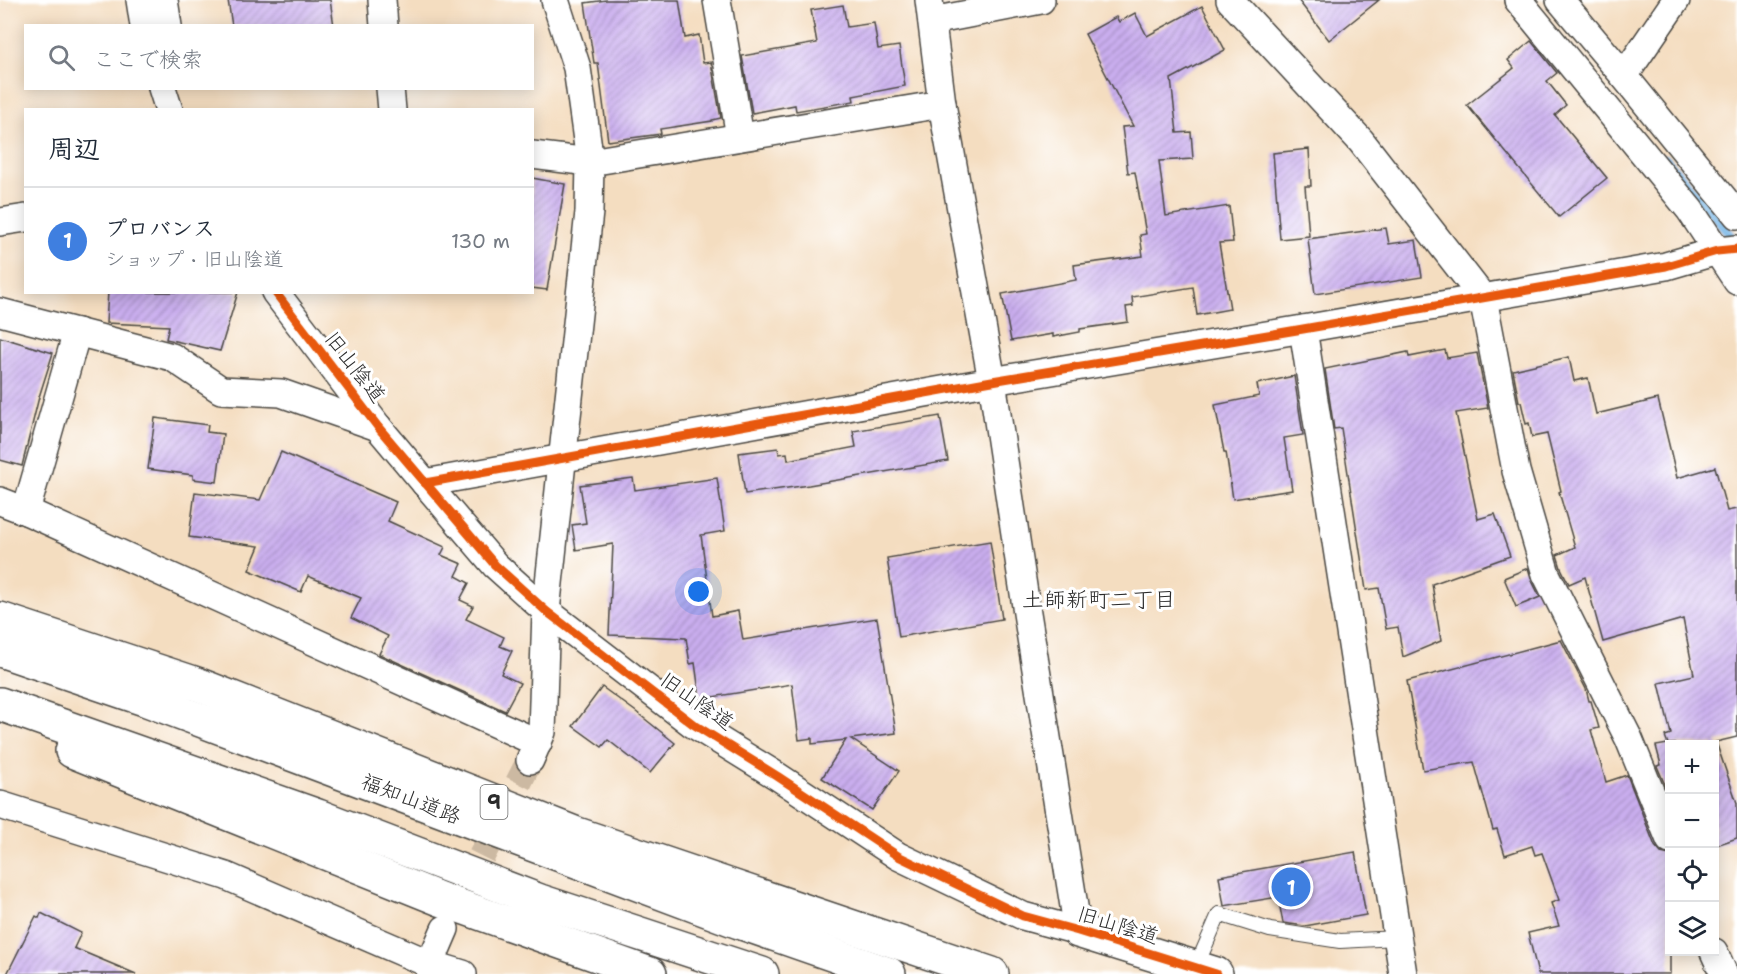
<!DOCTYPE html>
<html lang="ja">
<meta charset="utf-8">
<style>
:root{--surface:#fff;--page:#f6f6f7;--text:#1f2937;--muted:#747a83;--line:#e0e1e3;--accent:#0f766e}
body{margin:0;font-family:"Shantell Sans","Klee One",sans-serif;background:var(--page);color:var(--text)}
.controls{position:absolute;right:18px;bottom:18px;display:grid;overflow:hidden;border-radius:0px;box-shadow:0 3px 15px #0003}
.controls button{width:54px;height:54px;display:grid;place-items:center;padding:0;border:0;border-bottom:2px solid var(--line);background:var(--surface);color:var(--text);font:30px sans-serif}
.you{position:absolute;left:699px;top:592px;width:21px;height:21px;margin:-15px;border:4px solid #fff;border-radius:50%;background:#1a73e8;box-shadow:0 0 0 9px #1a73e833}
.badge{display:grid;place-items:center;width:39px;height:39px;border-radius:50%;background:var(--accent);color:#fff;font-size:20px;font-weight:700}
.pin{position:absolute;translate:-50% -50%;border:3px solid #fff;box-shadow:0 2px 6px #0006}
.list{margin:0;padding:0;list-style:none}
h2{display:flex;justify-content:space-between;align-items:center;height:78px;margin:0;padding:0 24px;font-size:26px}
h2 small{font-size:20px;font-weight:400;color:var(--muted)}
.list li{display:grid;grid-template-columns:39px 1fr auto;gap:18px;align-items:center;box-sizing:border-box;height:108px;padding:0 24px;border-top:2px solid var(--line)}
.list b{display:block;font-size:22px;white-space:nowrap}
.list p{margin:0;font-size:20px;white-space:nowrap;color:var(--muted)}
.list em{font-size:20px;font-style:normal;color:var(--muted)}
.icon{flex:none;width:33px;height:33px;fill:none;stroke:currentColor;stroke-width:2;stroke-linecap:round;stroke-linejoin:round}
.map{position:relative;flex:none;width:1737px;height:974px;overflow:hidden}
.search{position:absolute;background:var(--surface);box-shadow:0 3px 15px #0003;left:24px;top:24px;width:510px;height:66px;display:flex;align-items:center;gap:15px;box-sizing:border-box;padding:0 21px;border-radius:0px;color:var(--muted);font-size:22px}
.panel{position:absolute;background:var(--surface);box-shadow:0 3px 15px #0003;left:24px;top:108px;width:510px;height:186px;border-radius:0px}
.map>svg:first-child{display:block}
</style>
<div class="map">
<svg width="1737" height="974" viewBox="0 0 1737 974">
<defs>
<pattern id="building-hatch" width="6" height="6" patternUnits="userSpaceOnUse" patternTransform="scale(1.5)"><rect width="6" height="6" fill="#caaeef"/><path d="M-1 1l2-2M0 6l6-6M5 7l2-2" fill="none" stroke="#a48ec2"/></pattern>
</defs>
<rect width="100%" height="100%" fill="#fff"/>
<filter id="ink" filterUnits="userSpaceOnUse"><feTurbulence type="fractalNoise" baseFrequency=".0167" numOctaves="2"/><feDisplacementMap in="SourceGraphic" scale="12" xChannelSelector="R" yChannelSelector="G"/><feConvolveMatrix kernelMatrix="1 2 1 2 8 2 1 2 1" color-interpolation-filters="sRGB"/></filter>
<filter id="wash" filterUnits="userSpaceOnUse"><feTurbulence type="fractalNoise" baseFrequency=".008" numOctaves="4" result="noise"/><feDisplacementMap in="SourceGraphic" scale="24" xChannelSelector="R" yChannelSelector="G"/><feGaussianBlur stdDeviation="1.35" result="paint"/><feColorMatrix in="noise" values="0 0 0 0 0 0 0 0 0 0 0 0 0 0 0 0 0 1.4 0 .05"/><feComposite in="paint" operator="in"/></filter>
<g filter="url(#wash)">
<rect width="100%" height="100%" fill="#f4ddc0"/>
<g fill="none" stroke-linecap="round" stroke-linejoin="round">
<polyline stroke="#71b3e6" stroke-width="10" points="1665,159 1726,229 1736,246"/>
</g>
<g id="blocks">
<g fill="url(#building-hatch)">
<polygon points="228,0 330,0 334,26 232,26"/>
<polygon points="606,0 679,0 685,38 699,35 703,63 711,62 721,118 712,120 712,121 660,129 661,134 608,141 598,63 594,63 585,3"/>
<polygon points="1298,0 1379,0 1329,40"/>
<polygon points="843,5 847,27 874,23 878,49 899,46 905,86 853,96 854,101 796,111 795,105 752,113 742,56 817,43 811,10"/>
<polygon points="1202,6 1225,50 1171,79 1177,133 1191,132 1193,159 1159,161 1166,216 1229,206 1233,242 1219,243 1230,309 1197,315 1193,287 1132,297 1133,306 1126,307 1128,322 1080,329 1080,332 1053,337 1053,334 1011,341 1002,294 1076,280 1074,265 1143,256 1140,235 1146,234 1135,172 1128,173 1122,127 1133,126 1085,34 1116,17 1119,22 1135,13 1147,36"/>
<polygon points="1531,41 1557,73 1547,81 1566,105 1555,115 1607,178 1559,217 1467,105 1514,68 1508,60"/>
<polygon points="1309,149 1311,186 1305,186 1309,236 1280,239 1273,153"/>
<polygon points="532,178 565,184 547,290 532,288"/>
<polygon points="1386,228 1389,244 1416,240 1422,277 1315,294 1308,239"/>
<polygon points="108,292 238,292 220,351 166,339 169,326 106,323"/>
<polygon points="0,337 53,353 39,397 22,466 0,460"/>
<polygon points="1445,350 1447,358 1477,353 1488,408 1456,413 1478,519 1495,514 1510,556 1432,584 1441,641 1403,657 1398,627 1386,629 1379,588 1366,590 1341,428 1334,429 1325,369 1408,352 1409,357"/>
<polygon points="1569,357 1574,381 1588,378 1596,414 1658,399 1677,478 1715,467 1727,511 1737,509 1737,737 1716,742 1737,803 1737,838 1714,846 1714,744 1670,744 1670,797 1657,766 1661,765 1656,746 1668,744 1665,736 1671,734 1659,683 1694,675 1683,619 1603,642 1585,577 1569,584 1561,568 1557,555 1575,547 1559,492 1561,491 1547,434 1532,437 1529,423 1526,424 1521,402 1519,402 1513,370"/>
<polygon points="1294,376 1303,435 1284,438 1292,490 1233,499 1226,452 1224,452 1215,405 1259,396 1257,384"/>
<polygon points="940,416 948,461 809,485 745,494 739,453 778,448 779,454 787,453 788,460 856,447 853,431"/>
<polygon points="155,418 208,425 207,432 223,434 217,482 193,479 193,475 148,469"/>
<polygon points="281,452 396,502 388,521 445,547 441,555 462,564 456,576 469,583 460,600 473,606 466,619 504,637 500,646 512,651 501,674 520,683 505,711 379,654 388,636 351,618 361,598 308,576 301,592 249,570 259,546 189,537 195,492 260,500"/>
<polygon points="633,478 635,490 717,478 725,531 701,535 712,616 738,611 743,640 877,618 896,733 851,739 899,771 872,810 822,778 846,740 812,744 812,738 799,740 792,684 700,699 695,663 690,664 686,638 609,635 613,544 576,550 572,525 586,523 580,485"/>
<polygon points="990,541 1002,619 899,637 887,558"/>
<polygon points="1528,568 1532,581 1540,597 1516,607 1504,578"/>
<polygon points="1561,640 1586,689 1589,701 1591,701 1599,728 1591,730 1606,782 1627,775 1655,846 1661,853 1670,855 1670,974 1538,974 1528,933 1559,926 1551,903 1559,900 1542,853 1535,855 1532,846 1505,855 1497,829 1493,830 1474,762 1423,770 1407,681"/>
<polygon points="602,687 635,711 675,743 650,773 608,740 602,747 573,726"/>
<polygon points="1355,852 1366,915 1305,926 1283,923 1278,897 1224,906 1219,876"/>
<polygon points="41,913 81,933 74,948 136,974 7,974 36,916 39,918"/>
</g>
</g>
</g>
<g filter="url(#ink)">
<use href="#blocks" fill-opacity="0" stroke="#494641" stroke-width="1.5"/>
<g fill="none" stroke-linecap="round" stroke-linejoin="round">
<polyline stroke="#ccb9a2" stroke-width="27" stroke-dasharray="27 14" stroke-linecap="butt" points="463,893 530,760"/>
<defs>
<polyline id="service" points="1196,967 1219,914 1270,930 1340,941 1397,938"/>
<g id="minor">
<polyline points="140,0 144,26"/>
<polyline points="164,0 168,26"/>
<polyline points="382,0 384,26"/>
<polyline points="717,0 740,137"/>
<polyline points="1230,0 1361,141 1483,298 1516,471 1546,574 1629,739 1670,840"/>
<polyline points="1518,0 1690,210 1737,281"/>
<polyline points="1560,0 1624,76 1737,215"/>
<polyline points="932,21 1041,0"/>
<polyline points="1624,76 1676,0"/>
<polyline points="162,88 169,110"/>
<polyline points="390,88 392,110"/>
<polyline points="532,155 590,162 942,104"/>
<polyline points="0,222 26,218"/>
<polyline points="275,292 378,427 425,483 495,565 546,611 693,724 777,776 898,856 1023,916 1078,931 1027,613 992,381 942,104 929,0"/>
<polyline points="0,312 172,357 221,390 281,393 378,427"/>
<polyline points="1303,329 1403,974"/>
<polyline points="425,483 992,381 1303,329 1666,266 1717,251 1737,249"/>
<polyline points="0,501 26,511 538,743"/>
<polyline points="26,511 77,332"/>
<polyline points="530,760 542,732 546,611 589,212 590,162 577,68 555,0"/>
<polyline points="0,805 226,876 430,964 463,974"/>
<polyline points="1714,952 1724,974"/>
<polyline points="430,974 430,964 445,929"/>
</g>
<polyline id="tertiary" points="1078,931 1216,974"/>
<g id="trunk">
<polyline points="0,619 197,684 577,834 992,974"/>
<polyline points="0,650 147,700 739,922 889,974"/>
<polyline points="0,704 318,816 540,901 762,974"/>
<polyline points="72,751 440,899 650,974"/>
</g>
</defs>
<use href="#service" stroke="#494641" stroke-width="16"/>
<use href="#minor" stroke="#494641" stroke-width="30"/>
<use href="#tertiary" stroke="#494641" stroke-width="36"/>
<use href="#trunk" stroke="#494641" stroke-width="36"/>
<use href="#service" stroke="#fff" stroke-width="14"/>
<use href="#minor" stroke="#fff" stroke-width="27"/>
<use href="#tertiary" stroke="#fff" stroke-width="33"/>
<use href="#trunk" stroke="#fff" stroke-width="33"/>
<defs>
<g id="cycleway">
<polyline points="275,292 378,427 495,565 546,611 693,724 777,776 898,856 1023,916 1078,931 1216,974"/>
<polyline points="425,483 992,381 1303,329 1666,266 1717,251 1737,249"/>
</g>
</defs>
<use href="#cycleway" stroke="#fff" stroke-width="13"/>
<use href="#cycleway" stroke="#e8590c" stroke-width="9"/>
</g>
</g>
<g text-anchor="middle" dominant-baseline="central" stroke-width="6" stroke-linejoin="round" paint-order="stroke">
<rect fill="#fff" stroke="#6b6b6b" stroke-width="1.5" x="480.5" y="785" width="27" height="34" rx="4.5"/>
<g font-size="20" font-weight="bold" fill="#2b2b2b">
<text x="494" y="802">9</text>
</g>
<g font-size="21" fill="#2b2b2b" stroke="#fff">
<text transform="translate(355 367) rotate(52)">旧山陰道</text>
<text transform="translate(697 701) rotate(35)">旧山陰道</text>
<text transform="translate(411 799) rotate(21)">福知山道路</text>
<text transform="translate(1118 925) rotate(17)">旧山陰道</text>
</g>
<g font-size="22" fill="#2b2b2b" stroke="#fff">
<text x="1099" y="599">土師新町二丁目</text>
</g>
</g>
</svg>
<div class="controls">
<button>+</button>
<button>−</button>
<button><svg class="icon" aria-label="locate" viewBox="0 0 24 24"><circle cx="12" cy="12" r="6"/><path d="M12 2v4M12 18v4M2 12h4M18 12h4"/></svg></button>
<button><svg class="icon" aria-label="layers" viewBox="0 0 24 24"><path d="M12 4l9 5-9 5-9-5zM3 14l9 5 9-5"/></svg></button>
</div>
<div class="you"></div>
<div class="pin badge" style="left:1291px;top:887px;background:#3f7fe0">1</div>
<div class="search"><svg class="icon" aria-label="search" viewBox="0 0 24 24"><circle cx="10" cy="10" r="6"/><path d="M15 15l6 6"/></svg>ここで検索</div>
<section class="panel">
<h2>周辺<small></small></h2>
<ul class="list">
<li><span class="badge" style="background:#3f7fe0">1</span><div><b>プロバンス</b><p>ショップ · 旧山陰道</p></div><em>130 m</em></li>
</ul>
</section>
</div>
